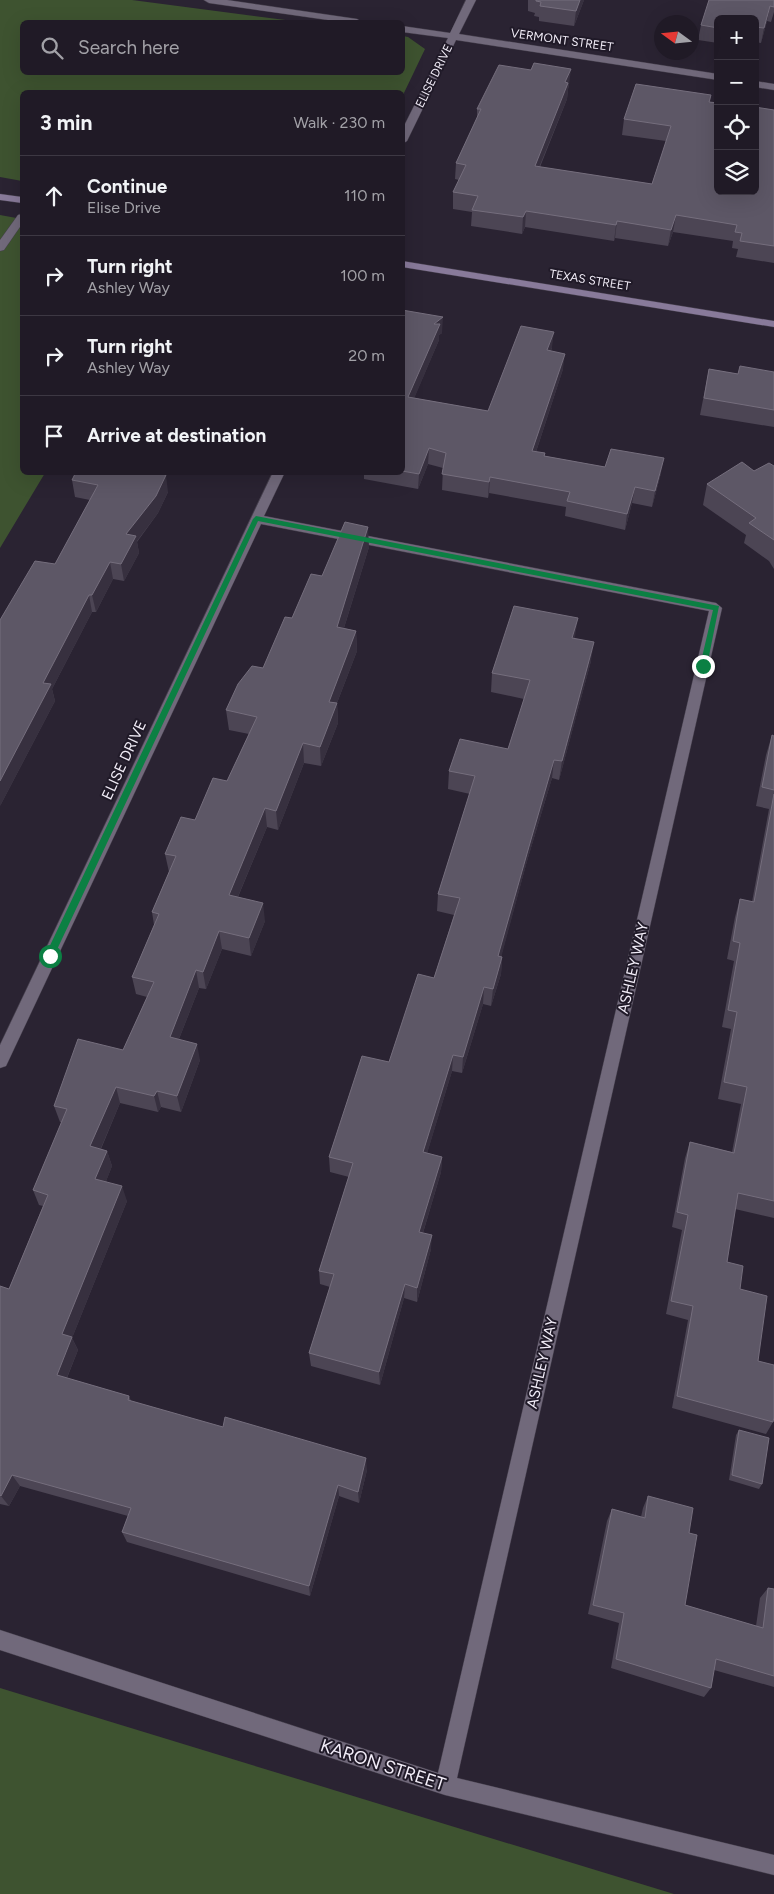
<!DOCTYPE html>
<meta charset="utf-8">
<style>
:root{--surface:#201a26;--page:#28232e;--text:#f1f3f6;--muted:#a2a1a7;--line:#3d3843}
body{margin:0;font-family:Figtree,sans-serif;background:var(--page);color:var(--text)}
.controls{position:absolute;right:15px;top:15px;display:grid;overflow:hidden;border-radius:8px;box-shadow:0 5px 20px #0002}
.controls button{width:45px;height:45px;display:grid;place-items:center;padding:0;border:0;border-bottom:1px solid var(--line);background:var(--surface);color:var(--text);font:25px sans-serif}
.compass{position:absolute;left:654px;top:15px;width:45px;height:45px;border-radius:50%;background:var(--surface);box-shadow:0 5px 20px #0002;rotate:285deg}
.stop{position:absolute;width:15px;height:15px;margin:-11px;border:4px solid #0b8043;border-radius:50%;background:#fff}
.stop.end{background:#0b8043;border-color:#fff;box-shadow:0 1px 5px #0008}
.list{margin:0;padding:0;list-style:none}
h2{display:flex;justify-content:space-between;align-items:center;height:65px;margin:0;padding:0 20px;font-size:21px}
h2 small{font-size:16px;font-weight:400;color:var(--muted)}
.list li{display:grid;grid-template-columns:32px 1fr auto;gap:15px;align-items:center;box-sizing:border-box;height:80px;padding:0 20px;border-top:1px solid var(--line)}
.list b{display:block;font-size:19px;white-space:nowrap}
.list p{margin:0;font-size:16px;white-space:nowrap;color:var(--muted)}
.list em{font-size:16px;font-style:normal;color:var(--muted)}
.icon{flex:none;width:28px;height:28px;fill:none;stroke:currentColor;stroke-width:2;stroke-linecap:round;stroke-linejoin:round}
.map{position:relative;flex:none;width:774px;height:1894px;overflow:hidden}
.search{position:absolute;background:var(--surface);box-shadow:0 5px 20px #0002;left:20px;top:20px;width:385px;height:55px;display:flex;align-items:center;gap:12px;box-sizing:border-box;padding:0 18px;border-radius:8px;color:var(--muted);font-size:19px}
.panel{position:absolute;background:var(--surface);box-shadow:0 5px 20px #0002;left:20px;top:90px;width:385px;height:385px;border-radius:8px}
.map>svg:first-child{display:block}
</style>
<div class="map">
<svg width="774" height="1894" viewBox="0 0 774 1894">
<rect width="100%" height="100%" fill="#2a2332"/>
<g fill="#3e5330">
<polygon points="0,0 132,0 301,22 22,22 22,72 402,72 403,36 408,37 425,49 403,95 402,92 22,92 22,181 0,177"/>
<polygon points="0,215 22,219 22,472 45,473 0,548"/>
<polygon points="0,1688 674,1894 0,1894"/>
</g>
<g fill="none" stroke-linecap="round" stroke-linejoin="round">
<defs>
<polygon id="lane" points="22,214 22,224 4,250 0,251 0,240 18,215"/>
<g id="street">
<polygon points="204,0 227,0 357,19 362,22 342,22 209,3"/>
<polygon points="466,0 476,0 459,34 718,74 718,80 456,40 407,141 402,144 402,130 448,38 402,32 402,26 450,33"/>
<polygon points="755,81 774,84 774,90 755,87"/>
<polygon points="273,472 285,472 264,516 716,603 722,608 457,1778 774,1855 774,1875 445,1795 0,1650 0,1630 438,1773 709,611 261,524 6,1066 0,1068 0,1045"/>
</g>
<g id="secondary">
<polygon points="0,194 22,197 22,203 0,200"/>
<polygon points="402,261 774,321 774,327 402,267"/>
</g>
</defs>
<use href="#lane" stroke="#443e4b" stroke-width="1"/>
<use href="#street" stroke="#443e4b" stroke-width="1"/>
<use href="#secondary" stroke="#443e4b" stroke-width="1"/>
<use href="#lane" fill="#71697b" fill-rule="evenodd"/>
<use href="#street" fill="#71697b" fill-rule="evenodd"/>
<use href="#secondary" fill="#887a9a" fill-rule="evenodd"/>
</g>
<g fill="#4c4554">
<polygon points="528,0 584,0 574,26 539,21 539,17 534,16 535,13 528,11"/>
<polygon points="709,0 774,0 774,12 771,22 767,21 761,43 755,42 755,19 718,19 718,43 698,40 701,25"/>
<polygon points="569,85 568,89 567,99 540,167 652,184 666,141 622,135 624,119 711,95 710,102 774,110 774,263 736,257 738,249 732,248 733,241 673,232 668,246 615,238 614,241 525,227 522,234 471,226 472,212 453,209 453,192 459,180 455,179 456,163 477,118 477,109"/>
<polygon points="402,310 442,333 439,335 439,340 414,398 488,411 552,347 551,351 563,369 536,452 545,453 545,456 605,467 661,473 652,507 632,503 625,530 565,516 566,507 489,493 488,498 442,490 443,468 428,464 418,489 364,479 364,472 402,472"/>
<polygon points="709,369 738,374 774,372 774,427 700,415"/>
<polygon points="774,466 774,569 769,561 744,543 746,535 703,505 707,484"/>
<polygon points="72,480 168,492 158,513 137,542 139,553 124,581 113,579 96,612 92,612 52,689 55,701 0,806 55,564 90,500 75,497"/>
<polygon points="369,547 344,628 356,631 357,651 337,703 338,723 321,766 304,763 278,830 267,827 238,897 265,921 251,956 222,949 206,989 199,988 179,1039 200,1060 181,1112 161,1107 158,1112 120,1103 101,1149 107,1151 112,1166 106,1181 127,1201 72,1338 78,1350 67,1378 129,1396 131,1401 367,1470 359,1503 339,1496 310,1596 127,1542 122,1532 128,1516 20,1486 9,1506 0,1504 0,1286 9,1289 43,1206 39,1205 33,1190 62,1122 60,1122 54,1106 123,1050 147,997 136,994 132,977 154,925 152,912 169,872 165,854 195,820 227,781 249,734 229,730 226,710 263,668 292,618 322,576"/>
<polygon points="575,639 591,661 559,780 552,778 527,861 501,956 502,957 501,974 491,1006 483,1004 462,1073 452,1071 427,1153 442,1157 441,1172 423,1233 431,1249 417,1302 404,1298 380,1385 311,1366 309,1353 330,1287 320,1284 319,1271 349,1177 330,1172 329,1157 389,1062 434,978 454,915 437,911 438,894 470,794 448,789 449,771 508,749 524,699 491,692 492,673"/>
<polygon points="772,735 774,736 774,1218 735,1209 727,1262 740,1289 773,1422 766,1434 672,1408 688,1320 666,1314 682,1230 672,1227 685,1158 690,1142 732,1152 741,1104 718,1099 731,1029 722,1027 734,961 727,959 735,917 740,899 752,902 769,809 756,806 766,755"/>
<polygon points="739,1430 762,1484 759,1489 729,1480 736,1435"/>
<polygon points="648,1496 689,1533 685,1605 756,1626 760,1598 768,1588 774,1589 774,1687 714,1670 711,1688 704,1697 611,1668 619,1623 588,1614 607,1521 612,1509 641,1517 643,1508"/>
</g>
<g fill="#37303f">
<polygon points="580,0 584,0 574,26 576,11"/>
<polygon points="770,6 767,21 761,43 764,28"/>
<polygon points="571,69 569,85 568,89 567,99 533,182 535,166 565,82"/>
<polygon points="526,211 525,227 522,234 523,217"/>
<polygon points="676,215 673,232 668,246 671,230"/>
<polygon points="617,221 615,238 614,241 616,225"/>
<polygon points="443,317 442,333 439,335 439,340 408,413 408,397 434,324"/>
<polygon points="554,332 552,347 545,366 547,350"/>
<polygon points="565,354 563,369 531,467 532,451"/>
<polygon points="429,448 428,464 418,489 419,474"/>
<polygon points="664,458 661,473 652,507 655,491"/>
<polygon points="166,475 168,492 158,513 137,541 139,553 124,581 121,564 126,534"/>
<polygon points="490,477 489,493 488,498 489,482"/>
<polygon points="635,487 632,503 625,530 627,514"/>
<polygon points="368,527 369,547 338,647 337,627"/>
<polygon points="110,562 113,579 96,612 92,595"/>
<polygon points="89,595 92,612 52,689 55,701 0,806 0,781 43,683"/>
<polygon points="578,618 575,637 570,657 572,638"/>
<polygon points="356,631 357,651 330,721 329,702"/>
<polygon points="594,642 591,661 559,780 562,761"/>
<polygon points="337,703 338,723 321,766 320,747"/>
<polygon points="303,743 304,763 278,830 276,811"/>
<polygon points="554,760 552,778 527,861 497,973 498,956 530,843"/>
<polygon points="265,808 267,827 231,913 229,895"/>
<polygon points="263,903 265,921 251,956 249,938"/>
<polygon points="219,931 222,949 206,989 203,972"/>
<polygon points="502,957 501,974 491,1006 493,989"/>
<polygon points="196,970 199,988 173,1054 170,1037"/>
<polygon points="484,987 483,1004 462,1073 463,1057"/>
<polygon points="197,1044 200,1060 181,1112 177,1096"/>
<polygon points="453,1055 452,1071 423,1167 423,1152"/>
<polygon points="116,1087 120,1103 95,1162 90,1146"/>
<polygon points="157,1091 161,1107 158,1112 154,1096"/>
<polygon points="107,1151 112,1166 101,1194 95,1179"/>
<polygon points="442,1157 441,1172 419,1246 419,1232"/>
<polygon points="122,1186 127,1201 72,1338 78,1350 63,1387 57,1375 62,1334"/>
<polygon points="432,1235 431,1249 417,1302 417,1288"/>
<polygon points="405,1284 404,1298 380,1385 379,1372"/>
<polygon points="366,1458 367,1470 359,1503 358,1492"/>
<polygon points="12,1475 20,1486 9,1506 1,1496"/>
<polygon points="338,1485 339,1496 310,1596 309,1586"/>
</g>
<g fill="#5d5766" stroke="#756e7d">
<polygon points="536,0 580,0 576,11 540,6 541,2 536,1"/>
<polygon points="709,0 774,0 774,7 770,6 764,28 755,27 755,19 718,19 718,28 701,25"/>
<polygon points="534,63 571,69 565,82 568,83 535,166 652,184 671,126 624,119 636,84 711,95 709,102 718,103 718,191 755,191 755,107 774,110 774,246 740,241 742,233 735,232 737,225 676,215 671,230 617,221 616,225 526,211 523,217 472,210 478,196 453,192 466,165 456,163 481,109 477,109 499,65 531,70"/>
<polygon points="402,310 443,317 434,324 440,324 408,397 488,411 521,326 554,332 547,350 565,354 532,451 545,453 544,456 605,467 611,449 664,458 655,491 635,487 627,514 567,501 570,492 490,477 489,482 442,474 446,453 429,448 419,474 402,471"/>
<polygon points="740,366 774,372 774,410 704,398 709,369 738,374"/>
<polygon points="742,462 754,471 769,463 774,466 774,540 749,523 756,518 707,484"/>
<polygon points="76,472 152,472 166,475 156,496 126,534 136,536 121,564 110,562 92,595 89,595 43,683 51,684 0,781 0,620 35,561 55,564 98,485 72,480"/>
<polygon points="345,522 368,527 337,627 356,631 329,702 337,703 320,747 303,743 276,811 265,808 229,895 263,903 249,938 219,931 203,972 196,970 170,1037 197,1044 177,1096 157,1091 154,1096 116,1087 90,1146 107,1151 95,1179 122,1186 62,1334 72,1337 57,1375 129,1396 128,1400 223,1427 225,1417 366,1458 358,1492 338,1485 309,1586 122,1532 131,1508 12,1475 1,1496 0,1495 0,1286 9,1289 48,1195 33,1190 67,1109 54,1106 78,1039 123,1050 154,982 132,977 159,914 152,912 176,856 165,854 181,817 195,820 213,778 227,781 257,717 226,710 238,684 252,666 263,668 285,617 292,618 311,574 322,576"/>
<polygon points="514,606 578,618 572,638 594,642 562,761 554,760 530,843 498,956 502,957 493,989 484,987 463,1057 453,1055 423,1152 442,1157 419,1232 432,1235 417,1288 405,1284 379,1372 309,1353 334,1274 319,1271 353,1163 329,1157 362,1056 389,1062 418,974 434,978 460,898 438,894 475,776 449,771 460,739 508,749 530,680 492,673"/>
<polygon points="772,735 774,736 774,790 762,787"/>
<polygon points="774,794 774,1201 738,1193 727,1262 743,1266 740,1289 767,1296 758,1361 774,1365 774,1417 773,1422 677,1396 693,1306 671,1301 688,1215 677,1212 690,1142 734,1153 747,1087 724,1082 737,1012 728,1010 740,943 733,941 740,899 754,902"/>
<polygon points="739,1430 769,1438 762,1484 732,1475"/>
<polygon points="648,1496 693,1508 689,1533 697,1535 685,1605 763,1628 768,1588 774,1589 774,1676 716,1659 711,1688 616,1659 624,1613 593,1605 612,1509 645,1518"/>
</g>
<polygon fill="#0b8043" points="256,516 719,606 707,666 703,668 700,666 713,610 258,521 54,956 50,960 47,959 45,956 253,519"/>
<g text-anchor="middle" dominant-baseline="central" stroke-width="4" stroke-linejoin="round" paint-order="stroke">
<g font-size="12" fill="#f2edf8" stroke="#201a28">
<text transform="translate(562 40) rotate(8)">VERMONT STREET</text>
<text transform="translate(434 76) rotate(-64)">ELISE DRIVE</text>
<text transform="translate(590 280) rotate(9)">TEXAS STREET</text>
</g>
<g font-size="15" fill="#f2edf8" stroke="#201a28">
<text transform="translate(124 760) rotate(-65)">ELISE DRIVE</text>
<text transform="translate(633 968) rotate(-77)">ASHLEY WAY</text>
<text transform="translate(542 1363) rotate(-77)">ASHLEY WAY</text>
</g>
<g font-size="18" fill="#f2edf8" stroke="#201a28">
<text transform="translate(383 1765) rotate(18)">KARON STREET</text>
</g>
</g>
</svg>
<div class="controls">
<button>+</button>
<button>−</button>
<button><svg class="icon" aria-label="locate" viewBox="0 0 24 24"><circle cx="12" cy="12" r="6"/><path d="M12 2v4M12 18v4M2 12h4M18 12h4"/></svg></button>
<button><svg class="icon" aria-label="layers" viewBox="0 0 24 24"><path d="M12 4l9 5-9 5-9-5zM3 14l9 5 9-5"/></svg></button>
</div>
<svg class="compass" viewBox="-18 -18 36 36"><path d="M0-13l5 13h-10z" fill="#e53935"/><path d="M0 13l5-13h-10z" fill="#a2a1a7"/></svg>
<div class="stop" style="left:50px;top:956px"></div>
<div class="stop end" style="left:703px;top:666px"></div>
<div class="search"><svg class="icon" aria-label="search" viewBox="0 0 24 24"><circle cx="10" cy="10" r="6"/><path d="M15 15l6 6"/></svg>Search here</div>
<section class="panel">
<h2>3 min<small>Walk · 230 m</small></h2>
<ul class="list">
<li><svg class="icon" aria-label="ahead" viewBox="0 0 24 24"><path d="M12 20V5M6 11l6-6 6 6"/></svg><div><b>Continue</b><p>Elise Drive</p></div><em>110 m</em></li>
<li><svg class="icon" aria-label="right" viewBox="0 0 24 24"><path d="M7 20v-9h11M14 6l5 5-5 5"/></svg><div><b>Turn right</b><p>Ashley Way</p></div><em>100 m</em></li>
<li><svg class="icon" aria-label="right" viewBox="0 0 24 24"><path d="M7 20v-9h11M14 6l5 5-5 5"/></svg><div><b>Turn right</b><p>Ashley Way</p></div><em>20 m</em></li>
<li><svg class="icon" aria-label="arrive" viewBox="0 0 24 24"><path d="M6 21V4h12l-3 4 3 4H6"/></svg><div><b>Arrive at destination</b></div></li>
</ul>
</section>
</div>
